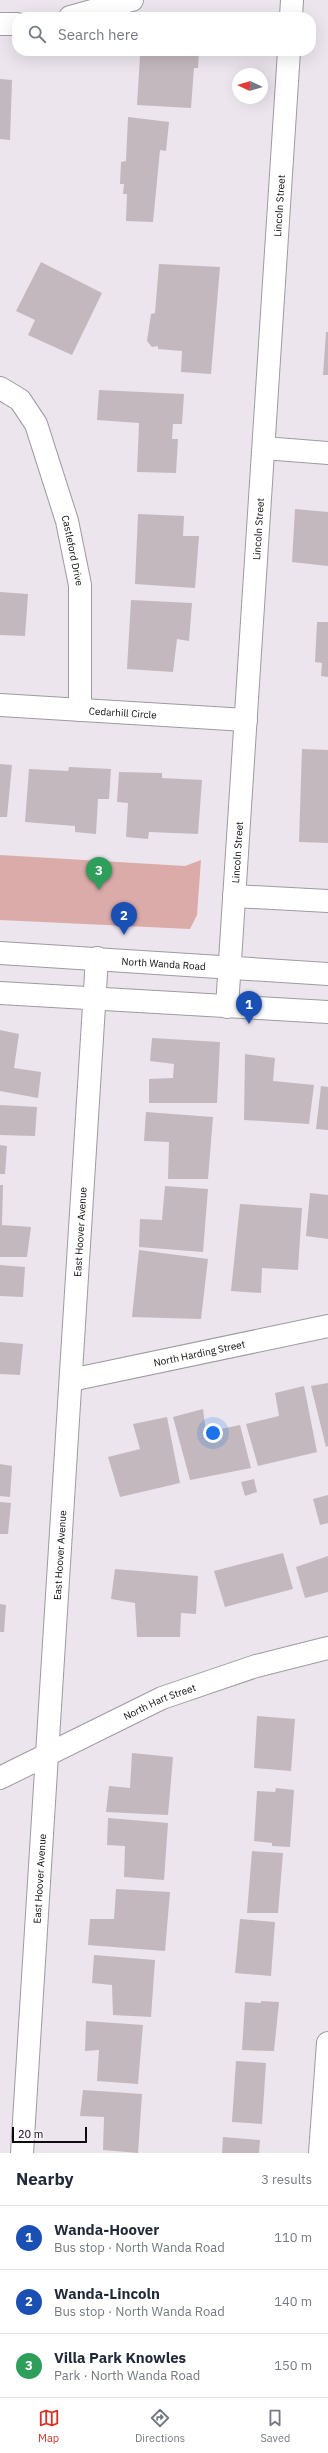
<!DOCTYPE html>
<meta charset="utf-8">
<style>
:root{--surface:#fff;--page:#f2f2f3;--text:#1f2937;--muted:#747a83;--line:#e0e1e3;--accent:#d93025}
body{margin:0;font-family:"IBM Plex Sans",sans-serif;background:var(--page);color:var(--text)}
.compass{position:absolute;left:232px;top:68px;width:36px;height:36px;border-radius:50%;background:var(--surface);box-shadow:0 4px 16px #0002;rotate:274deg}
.scale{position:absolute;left:12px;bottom:10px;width:75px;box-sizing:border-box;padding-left:4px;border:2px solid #0e0b0e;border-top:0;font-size:11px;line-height:14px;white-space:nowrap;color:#0e0b0e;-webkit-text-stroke:3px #f9f2fb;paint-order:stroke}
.you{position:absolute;left:213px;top:1433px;width:14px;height:14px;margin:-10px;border:3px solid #fff;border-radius:50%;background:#1a73e8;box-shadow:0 0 0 6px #1a73e833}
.badge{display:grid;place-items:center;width:26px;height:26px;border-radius:50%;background:var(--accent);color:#fff;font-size:13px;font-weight:700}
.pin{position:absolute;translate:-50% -33px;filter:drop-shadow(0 1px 2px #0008)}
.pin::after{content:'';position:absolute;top:21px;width:14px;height:12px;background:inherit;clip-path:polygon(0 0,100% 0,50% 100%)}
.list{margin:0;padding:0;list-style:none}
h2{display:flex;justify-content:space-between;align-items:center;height:52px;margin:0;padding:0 16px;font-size:17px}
h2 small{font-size:13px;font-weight:400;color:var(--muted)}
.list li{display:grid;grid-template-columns:26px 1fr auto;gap:12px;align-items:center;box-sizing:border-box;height:64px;padding:0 16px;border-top:1px solid var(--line)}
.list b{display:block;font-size:15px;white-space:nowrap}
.list p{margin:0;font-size:13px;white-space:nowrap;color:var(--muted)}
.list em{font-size:13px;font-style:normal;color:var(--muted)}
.icon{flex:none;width:22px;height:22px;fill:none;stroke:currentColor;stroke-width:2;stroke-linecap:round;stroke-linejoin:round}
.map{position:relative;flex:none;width:328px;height:2153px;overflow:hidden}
.search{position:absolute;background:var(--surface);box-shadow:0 4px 16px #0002;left:12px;right:12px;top:12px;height:44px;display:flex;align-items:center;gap:10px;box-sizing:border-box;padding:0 14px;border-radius:16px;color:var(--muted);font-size:15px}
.sheet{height:244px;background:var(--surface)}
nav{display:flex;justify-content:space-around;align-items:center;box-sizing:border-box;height:56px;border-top:1px solid var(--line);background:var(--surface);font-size:11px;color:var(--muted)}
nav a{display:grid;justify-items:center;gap:2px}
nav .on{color:var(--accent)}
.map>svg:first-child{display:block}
</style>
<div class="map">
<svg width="328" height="2153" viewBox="0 0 328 2153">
<rect width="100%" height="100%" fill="#ece5ee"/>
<polygon fill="#dbabaa" points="0,855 185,866 201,860 197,915 190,929 0,920"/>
<g fill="#c3b8bd">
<polygon points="133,51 199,51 198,68 194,68 191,108 137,105 140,56 133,55"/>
<polygon points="0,79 12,80 10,140 0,139"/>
<polygon points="128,117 169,122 166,151 160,150 153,222 126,221 127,194 123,194 124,184 120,184 121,162 126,161"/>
<polygon points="41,262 102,293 72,355 28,335 35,320 16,311"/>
<polygon points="159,264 220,267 211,374 181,372 182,351 158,349 158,346 152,347 147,341 151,314 155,313"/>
<polygon points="326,332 328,332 328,375 323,375"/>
<polygon points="99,390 184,394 182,424 173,424 172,439 178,439 176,473 137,472 139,423 97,420"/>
<polygon points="295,509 328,512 328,566 292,562"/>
<polygon points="138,514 184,516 183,536 199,536 195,588 135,584"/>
<polygon points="0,592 28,594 25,636 0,635"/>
<polygon points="131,600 192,603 189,641 177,639 173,672 127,669"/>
<polygon points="317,622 328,622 328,677 321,676 322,663 315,662"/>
<polygon points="302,749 328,750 328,843 299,842"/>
<polygon points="0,764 12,765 7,817 0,817"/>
<polygon points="69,767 111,769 109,799 98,799 96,834 75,832 75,826 25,822 29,769 68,771"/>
<polygon points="119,772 162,773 162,778 202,780 198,834 149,832 148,839 126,837 128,803 117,802"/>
<polygon points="0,1030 19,1034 14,1068 41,1072 38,1098 0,1091"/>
<polygon points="152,1038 220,1042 217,1103 149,1103 149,1079 173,1078 174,1064 150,1061"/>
<polygon points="245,1054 275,1058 273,1081 314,1085 309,1124 244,1120"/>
<polygon points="321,1086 328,1087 328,1130 316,1129"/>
<polygon points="0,1105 37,1107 35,1136 0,1135"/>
<polygon points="146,1112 213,1117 208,1179 168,1179 169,1142 144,1141"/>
<polygon points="0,1145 7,1146 5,1174 0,1174"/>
<polygon points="0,1185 3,1185 2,1225 31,1227 27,1257 0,1257"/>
<polygon points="165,1186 208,1189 203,1252 139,1247 140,1219 162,1220"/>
<polygon points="310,1193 328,1195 328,1239 306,1236"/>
<polygon points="240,1204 302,1208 298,1270 262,1268 261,1293 231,1291"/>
<polygon points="139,1250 208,1259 201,1319 132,1317"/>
<polygon points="0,1265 25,1267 23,1297 0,1296"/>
<polygon points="0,1342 23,1344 20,1375 0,1374"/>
<polygon points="328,1383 328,1446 326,1447 311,1386"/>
<polygon points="304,1386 317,1452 258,1466 246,1424 279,1416 275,1393"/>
<polygon points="203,1409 206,1432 240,1425 251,1468 190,1480 173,1417"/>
<polygon points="167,1417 180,1483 120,1497 108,1457 140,1449 133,1424"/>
<polygon points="0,1464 12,1466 10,1497 0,1496"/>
<polygon points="254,1479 257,1492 245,1496 241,1482"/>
<polygon points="328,1495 328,1523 320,1525 313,1499"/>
<polygon points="0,1502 11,1503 8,1534 0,1534"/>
<polygon points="283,1553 293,1589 225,1607 214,1571"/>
<polygon points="328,1556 328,1592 305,1598 296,1567"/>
<polygon points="115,1569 198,1576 196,1614 181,1613 180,1637 137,1637 135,1603 111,1599"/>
<polygon points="0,1604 6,1605 4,1632 0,1632"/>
<polygon points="257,1716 295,1719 291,1771 254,1768"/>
<polygon points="132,1753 173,1757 168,1815 106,1812 109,1786 130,1788"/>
<polygon points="276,1788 294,1790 290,1847 272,1846 272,1843 254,1841 257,1791 275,1792"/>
<polygon points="108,1818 168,1823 164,1880 124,1877 125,1846 107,1845"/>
<polygon points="252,1851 283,1853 278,1913 247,1913"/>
<polygon points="116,1889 170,1892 165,1951 88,1945 90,1919 114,1919"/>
<polygon points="240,1919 275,1922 271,1976 235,1973"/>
<polygon points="94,1955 155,1960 151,2017 113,2015 112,1985 92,1983"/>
<polygon points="261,2001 279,2002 274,2051 242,2050 245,2002 261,2003"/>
<polygon points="86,2021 143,2025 138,2084 97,2081 99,2050 85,2051"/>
<polygon points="236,2061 266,2063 262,2124 232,2122"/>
<polygon points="83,2090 142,2094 138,2153 103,2150 104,2117 80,2116"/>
<polygon points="223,2137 260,2140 259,2153 222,2153"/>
</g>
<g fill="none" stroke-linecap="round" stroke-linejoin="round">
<defs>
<g id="minor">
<polyline points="70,17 132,0"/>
<polyline points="291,17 292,0"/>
<polyline points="0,24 17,24"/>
<path id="s1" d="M0,388L20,400L36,424L67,521L80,585V710"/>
<polyline points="264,448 328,453"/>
<path id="s2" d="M0,705L246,720"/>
<polyline points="234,896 328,901"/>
<path id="s3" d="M0,953L328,974"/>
<polyline points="0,993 328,1012"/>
<path id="s4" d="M227,1007L289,51"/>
<path id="s5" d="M71,1380L328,1326"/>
<path id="s6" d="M0,1778L162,1698L256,1666L328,1648"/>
<path id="s7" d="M22,2153L97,958"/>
<polyline points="320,2153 328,2043"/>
</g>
</defs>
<use href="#minor" stroke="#9f99a1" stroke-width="24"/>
<use href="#minor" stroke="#fff" stroke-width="22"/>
</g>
<g text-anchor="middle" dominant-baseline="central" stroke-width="3.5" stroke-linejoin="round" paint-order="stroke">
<g font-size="10" fill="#0e0b0e" stroke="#f9f2fb">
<text stroke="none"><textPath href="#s4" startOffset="803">Lincoln Street</textPath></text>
<text stroke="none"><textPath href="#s4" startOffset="479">Lincoln Street</textPath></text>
<text stroke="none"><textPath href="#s1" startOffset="184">Castleford Drive</textPath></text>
<text stroke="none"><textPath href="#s2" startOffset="123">Cedarhill Circle</textPath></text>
<text stroke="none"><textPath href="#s4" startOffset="155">Lincoln Street</textPath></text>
<text stroke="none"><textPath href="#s3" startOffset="164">North Wanda Road</textPath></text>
<text stroke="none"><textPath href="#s7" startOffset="923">East Hoover Avenue</textPath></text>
<text stroke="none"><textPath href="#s5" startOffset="131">North Harding Street</textPath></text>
<text stroke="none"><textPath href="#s7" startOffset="599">East Hoover Avenue</textPath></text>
<text stroke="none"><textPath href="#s6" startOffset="177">North Hart Street</textPath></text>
<text stroke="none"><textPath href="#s7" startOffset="275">East Hoover Avenue</textPath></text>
</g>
</g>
</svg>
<svg class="compass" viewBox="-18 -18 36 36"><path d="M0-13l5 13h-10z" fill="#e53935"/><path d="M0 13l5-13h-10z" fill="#747a83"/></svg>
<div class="scale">20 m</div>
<div class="you"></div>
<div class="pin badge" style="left:249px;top:1024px;background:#1a4fb4">1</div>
<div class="pin badge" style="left:124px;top:935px;background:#1a4fb4">2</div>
<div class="pin badge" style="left:99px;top:890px;background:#2e9e5b">3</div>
<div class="search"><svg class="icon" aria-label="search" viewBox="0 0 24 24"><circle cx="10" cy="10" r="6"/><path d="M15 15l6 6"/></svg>Search here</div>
</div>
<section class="sheet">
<h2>Nearby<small>3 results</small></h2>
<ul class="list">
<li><span class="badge" style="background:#1a4fb4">1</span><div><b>Wanda-Hoover</b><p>Bus stop · North Wanda Road</p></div><em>110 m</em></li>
<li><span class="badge" style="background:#1a4fb4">2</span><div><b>Wanda-Lincoln</b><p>Bus stop · North Wanda Road</p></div><em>140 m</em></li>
<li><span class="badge" style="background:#2e9e5b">3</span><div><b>Villa Park Knowles</b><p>Park · North Wanda Road</p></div><em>150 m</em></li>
</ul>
</section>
<nav>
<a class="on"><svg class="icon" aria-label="map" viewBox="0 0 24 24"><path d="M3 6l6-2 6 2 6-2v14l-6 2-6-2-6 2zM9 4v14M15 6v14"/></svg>Map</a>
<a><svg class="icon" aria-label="directions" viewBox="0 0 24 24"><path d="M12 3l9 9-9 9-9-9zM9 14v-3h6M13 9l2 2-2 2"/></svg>Directions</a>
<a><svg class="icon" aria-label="saved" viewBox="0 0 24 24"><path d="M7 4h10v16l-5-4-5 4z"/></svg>Saved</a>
</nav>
